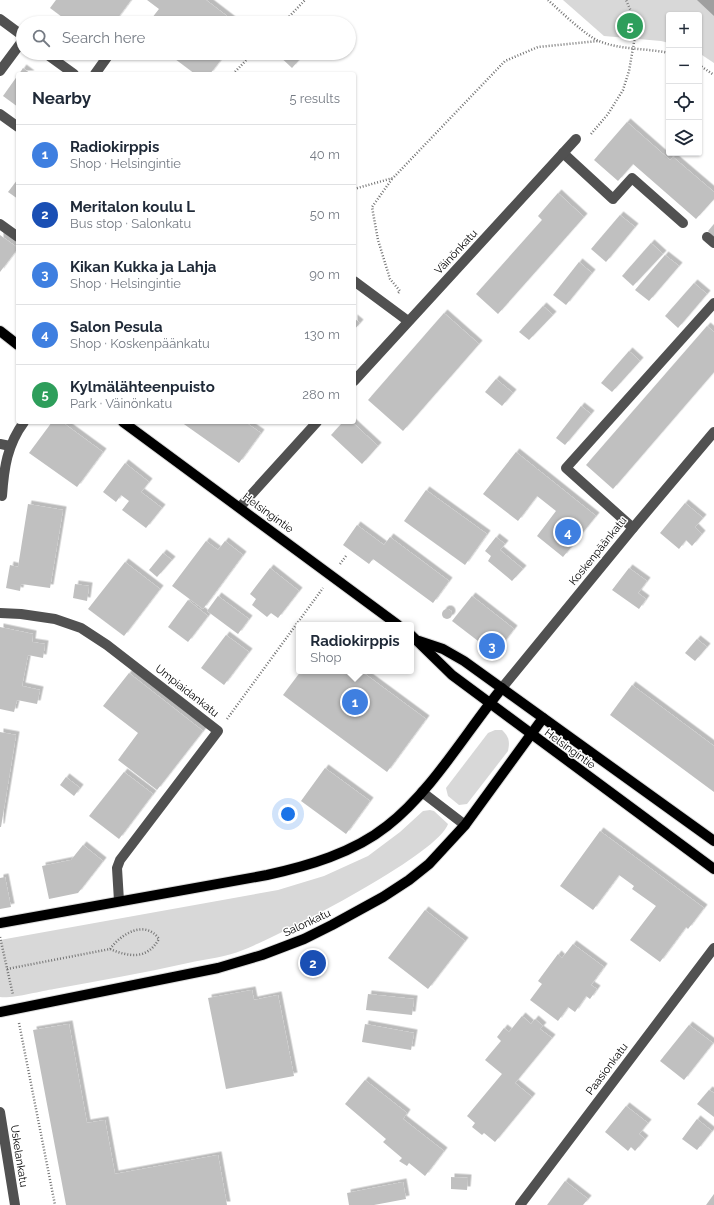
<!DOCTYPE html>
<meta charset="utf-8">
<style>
:root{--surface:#fff;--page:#f2f2f3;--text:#1f2937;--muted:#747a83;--line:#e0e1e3;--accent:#000}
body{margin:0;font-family:Raleway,sans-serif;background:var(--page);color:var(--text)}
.controls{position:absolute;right:12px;top:12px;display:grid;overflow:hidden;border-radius:4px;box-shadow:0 1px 3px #0004}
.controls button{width:36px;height:36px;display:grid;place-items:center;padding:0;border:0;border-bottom:1px solid var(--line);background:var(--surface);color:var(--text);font:20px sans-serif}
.you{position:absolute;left:288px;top:814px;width:14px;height:14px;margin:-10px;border:3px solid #fff;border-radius:50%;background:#1a73e8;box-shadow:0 0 0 6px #1a73e833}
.badge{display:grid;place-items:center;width:26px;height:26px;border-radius:50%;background:var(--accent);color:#fff;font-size:13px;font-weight:700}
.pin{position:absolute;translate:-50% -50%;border:2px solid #fff;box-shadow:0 1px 4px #0006}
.popup{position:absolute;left:296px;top:622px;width:118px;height:52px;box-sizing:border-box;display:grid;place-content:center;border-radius:4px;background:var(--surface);filter:drop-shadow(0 1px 3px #0005);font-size:13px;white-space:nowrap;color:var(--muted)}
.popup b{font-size:15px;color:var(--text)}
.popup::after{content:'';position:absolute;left:50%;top:100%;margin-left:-8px;border:8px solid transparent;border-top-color:var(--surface)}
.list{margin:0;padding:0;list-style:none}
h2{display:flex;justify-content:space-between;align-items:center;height:52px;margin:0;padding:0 16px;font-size:17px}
h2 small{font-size:13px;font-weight:400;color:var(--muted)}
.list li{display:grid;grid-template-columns:26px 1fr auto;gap:12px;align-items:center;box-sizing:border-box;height:60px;padding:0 16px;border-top:1px solid var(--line)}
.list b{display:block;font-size:15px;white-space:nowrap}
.list p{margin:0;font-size:13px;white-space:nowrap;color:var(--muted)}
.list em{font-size:13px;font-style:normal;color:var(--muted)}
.icon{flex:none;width:22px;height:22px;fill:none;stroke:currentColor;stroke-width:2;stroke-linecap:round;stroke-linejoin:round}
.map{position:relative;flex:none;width:714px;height:1205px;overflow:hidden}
.search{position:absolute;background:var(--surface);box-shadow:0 1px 3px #0004;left:16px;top:16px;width:340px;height:44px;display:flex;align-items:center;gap:10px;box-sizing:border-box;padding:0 14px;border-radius:22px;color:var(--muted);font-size:15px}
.panel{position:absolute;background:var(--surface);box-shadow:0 1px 3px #0004;left:16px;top:72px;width:340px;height:352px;border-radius:4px}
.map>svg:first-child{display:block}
</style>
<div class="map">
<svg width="714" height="1205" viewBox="0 0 714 1205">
<defs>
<filter id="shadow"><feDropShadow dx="3.5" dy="-3.5" stdDeviation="0" flood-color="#0004"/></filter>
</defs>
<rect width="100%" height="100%" fill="#fff"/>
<g fill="#d8d8d8">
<polygon points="563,0 714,0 714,63 699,53 699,15 669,15 669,43 661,41 604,36"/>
<path d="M495,730H502C509,737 510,741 508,751L467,804L459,805L448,796L446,788L488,733Z"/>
<path d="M430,810L434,811L448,824C438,855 279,936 243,950C226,957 206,959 188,963C143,973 98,981 54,989C41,991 11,999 0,997V940L278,890L324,876L368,856L400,832L423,811Z"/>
</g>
<polygon fill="#9f9f9f" points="697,0 714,0 714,16"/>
<g fill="#c0c0c0" filter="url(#shadow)">
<polygon points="56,0 131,0 114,23 70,23 50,8"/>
<polygon points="147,0 206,0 236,23 148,23 159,9"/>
<polygon points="167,53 226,53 210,74 195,74"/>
<polygon points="276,53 292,53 299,60 292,68"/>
<polygon points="23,68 31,74 19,74"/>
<polygon points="18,75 18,107 3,96"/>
<polygon points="627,122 670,160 673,157 714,192 714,199 696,219 633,164 618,181 594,160"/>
<polygon points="18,179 18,199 8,192"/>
<polygon points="558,193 584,217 498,314 476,294 542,220 538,216"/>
<polygon points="620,215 635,227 606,262 591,249"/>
<polygon points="714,224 714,237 708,231"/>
<polygon points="0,235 18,248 0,272"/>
<polygon points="651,243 663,254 633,286 622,276"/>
<polygon points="665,255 679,266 649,301 635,290"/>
<polygon points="579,262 592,273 566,305 553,295"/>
<polygon points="694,283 707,294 678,328 665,316"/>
<polygon points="543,306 553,315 529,340 519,332"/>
<polygon points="444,313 479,344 403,431 368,400"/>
<polygon points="354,318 360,323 354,330"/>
<polygon points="707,326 714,332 714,372 613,489 586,465"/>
<polygon points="629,351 640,361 612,392 601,383"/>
<polygon points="496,379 513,393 502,406 485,392"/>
<polygon points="581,406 591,414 565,445 556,438"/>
<polygon points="52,422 62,422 103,452 77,487 29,453"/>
<polygon points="181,422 245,422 261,433 239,463"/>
<polygon points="343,422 352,422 378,446 362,464 331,435"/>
<polygon points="516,452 596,516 563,557 537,536 556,511 537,496 518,521 483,494"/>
<polygon points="125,463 149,482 141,492 162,508 146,528 122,510 129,501 121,495 116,502 103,492"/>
<polygon points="426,490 487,534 465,565 404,521"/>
<polygon points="685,503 703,518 695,527 702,534 692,546 686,540 679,549 660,533"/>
<polygon points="28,504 63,510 50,588 21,584 20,591 6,588 10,565 18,567"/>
<polygon points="357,525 384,545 390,537 449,581 433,603 373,559 369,564 343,545"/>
<polygon points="496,537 505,544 500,550 523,569 512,581 488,561 491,556 485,551"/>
<polygon points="206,541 218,550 225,541 243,555 203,609 172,586"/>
<polygon points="163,553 172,560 157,577 149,570"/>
<polygon points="125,562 160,589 124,636 88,609"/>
<polygon points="270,568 299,591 278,618 271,613 267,617 252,605 256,599 250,594"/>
<polygon points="629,568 647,581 638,593 646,599 639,609 612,590"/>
<polygon points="75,584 89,586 87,601 73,598"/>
<polygon points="218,596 249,619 238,634 207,611"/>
<polygon points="472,596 514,629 495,654 452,621"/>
<polygon points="188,600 208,616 188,642 168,627"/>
<circle cx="447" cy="614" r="5"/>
<polygon points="0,627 33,634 32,642 45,644 43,658 28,655 22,686 40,690 37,704 17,700 14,712 0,709"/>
<polygon points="226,635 249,652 224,685 201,668"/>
<polygon points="697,639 707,647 695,661 685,653"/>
<polygon points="301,671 361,671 426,719 387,772 283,695"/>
<polygon points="129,673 203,731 157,790 118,760 138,733 103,706"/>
<polygon points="632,685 714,746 714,792 610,715"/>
<polygon points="0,732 16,735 1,827 0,827"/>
<polygon points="325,768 370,801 346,834 301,801"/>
<polygon points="124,772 153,794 119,839 89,816"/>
<polygon points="66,777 80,788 74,796 60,785"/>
<polygon points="600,831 704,908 688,929 686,927 660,962 630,940 656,906 632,889 634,886 619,875 593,910 560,886"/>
<polygon points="83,845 103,861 78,893 49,899 42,866 71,860"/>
<polygon points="5,877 11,907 0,909 0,878"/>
<polygon points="425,910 465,941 428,989 388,958"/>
<polygon points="573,944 604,967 591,985 597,989 590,999 586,996 575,1012 568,1007 558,1021 530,1000 542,984 538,981 558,954 562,958"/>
<polygon points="252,990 254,1000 278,995 294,1076 226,1089 208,998"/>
<polygon points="368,994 414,999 412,1015 366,1010"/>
<polygon points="522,1016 531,1024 535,1019 543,1026 540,1029 552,1038 515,1083 532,1097 495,1142 484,1133 482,1135 472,1127 475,1123 467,1116 502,1074 485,1060 501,1041 497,1037 504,1028 509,1032"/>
<polygon points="69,1024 87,1123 105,1120 115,1174 218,1155 227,1205 66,1205 33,1030"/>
<polygon points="365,1024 414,1033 411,1050 362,1042"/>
<polygon points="689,1025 713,1043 684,1080 660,1061"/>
<polygon points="365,1080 407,1113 403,1119 444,1151 425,1176 409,1163 407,1166 399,1161 402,1158 383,1142 386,1139 345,1104"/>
<polygon points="709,1090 714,1093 714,1117 697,1104"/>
<polygon points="626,1106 648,1123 639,1134 645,1139 635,1151 631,1147 628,1151 605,1132"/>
<polygon points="697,1119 712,1131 697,1150 682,1139"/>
<polygon points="451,1177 468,1178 467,1190 451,1189"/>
<polygon points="565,1181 588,1199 583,1205 547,1205"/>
<polygon points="403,1182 406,1199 374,1205 349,1205 347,1193"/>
<polygon points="714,1194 714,1205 706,1205"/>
</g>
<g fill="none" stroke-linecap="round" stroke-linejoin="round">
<defs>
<g id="major">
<polyline points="0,331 18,345"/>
<polyline points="123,422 398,625"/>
<polyline points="411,635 452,675 714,869"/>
<polyline points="419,641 443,649 464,661 714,841"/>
<path d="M0,923L267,875C308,866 353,853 387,826C432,791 466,732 502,688"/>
<polyline points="0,1012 218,968 262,955 304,939 332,925 383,897 409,880 429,864 465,825 543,718"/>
</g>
</defs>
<use href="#major" stroke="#dbdbdb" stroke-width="12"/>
<g stroke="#737373" stroke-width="2.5" stroke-dasharray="1 2" stroke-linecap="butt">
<path d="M548,0C559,10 586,36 599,41C620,50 646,48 669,53"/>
<polyline points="283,23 305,0"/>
<polyline points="699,65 714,75"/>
<polyline points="233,74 253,53"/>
<polyline points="591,134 608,114 623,90 629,71 637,25 626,0"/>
<polyline points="392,179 372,207 378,240 390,279 400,291 397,294"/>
<polyline points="354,189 393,178 505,61 538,47 598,41"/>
<polyline points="340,564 346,556"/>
<polyline points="227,719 323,588"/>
<polyline points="0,937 13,995"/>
<path d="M7,969L110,949C129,957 147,960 159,939C145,919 121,934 110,949"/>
<polyline points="19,1023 55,1205"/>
</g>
<g stroke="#515151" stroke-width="10">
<polyline points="0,19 23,36"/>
<polyline points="45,53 74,74"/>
<polyline points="0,71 23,40"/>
<polyline points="95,74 110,53"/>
<polyline points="0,114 18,127"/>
<polyline points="563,153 613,199 632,178 683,223"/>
<polyline points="0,224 18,237"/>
<polyline points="707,237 714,243"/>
<polyline points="354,281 408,321"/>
<polyline points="354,381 576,139"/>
<polyline points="0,444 10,446"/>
<path d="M2,496C4,468 7,445 24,422"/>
<polyline points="240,507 317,422"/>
<polyline points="633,528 566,468 714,303"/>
<polyline points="0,613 21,614 55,619 81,628 107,645 218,731 120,860 117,868 119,901"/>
<polyline points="502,688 633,528 714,432"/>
<polyline points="422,792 465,825"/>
<polyline points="0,1112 15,1205"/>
<polyline points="520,1205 714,948"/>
</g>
<use href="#major" stroke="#000" stroke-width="10"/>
</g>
<g text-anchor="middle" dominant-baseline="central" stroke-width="3" stroke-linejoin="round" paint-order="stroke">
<g font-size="11" fill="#000" stroke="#fff">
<text transform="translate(456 252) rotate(-47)">Väinönkatu</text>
<text transform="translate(268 513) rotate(36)">Helsingintie</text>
<text transform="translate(598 551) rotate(-51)">Koskenpäänkatu</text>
<text transform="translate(187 691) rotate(38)">Umpiaidankatu</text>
<text transform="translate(570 749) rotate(36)">Helsingintie</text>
<text transform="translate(307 923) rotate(-25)">Salonkatu</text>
<text transform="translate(607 1069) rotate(-53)">Paasionkatu</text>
<text transform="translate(19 1156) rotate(81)">Uskelankatu</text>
</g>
</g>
</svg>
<div class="controls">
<button>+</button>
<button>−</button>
<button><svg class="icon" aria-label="locate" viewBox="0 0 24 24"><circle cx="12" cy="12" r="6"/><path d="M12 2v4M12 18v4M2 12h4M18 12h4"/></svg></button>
<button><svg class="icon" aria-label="layers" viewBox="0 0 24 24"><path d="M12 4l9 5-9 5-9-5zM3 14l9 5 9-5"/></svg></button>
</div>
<div class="you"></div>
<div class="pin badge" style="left:355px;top:702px;background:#3f7fe0">1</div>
<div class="popup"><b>Radiokirppis</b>Shop</div>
<div class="pin badge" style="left:313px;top:963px;background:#1a4fb4">2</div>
<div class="pin badge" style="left:492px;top:646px;background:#3f7fe0">3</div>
<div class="pin badge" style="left:568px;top:532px;background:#3f7fe0">4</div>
<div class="pin badge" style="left:630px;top:26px;background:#2e9e5b">5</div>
<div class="search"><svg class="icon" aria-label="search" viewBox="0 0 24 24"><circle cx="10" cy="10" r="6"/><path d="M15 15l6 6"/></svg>Search here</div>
<section class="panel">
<h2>Nearby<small>5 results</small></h2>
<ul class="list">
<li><span class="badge" style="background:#3f7fe0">1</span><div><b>Radiokirppis</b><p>Shop · Helsingintie</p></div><em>40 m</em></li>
<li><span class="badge" style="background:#1a4fb4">2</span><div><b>Meritalon koulu L</b><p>Bus stop · Salonkatu</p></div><em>50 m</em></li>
<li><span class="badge" style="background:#3f7fe0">3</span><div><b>Kikan Kukka ja Lahja</b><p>Shop · Helsingintie</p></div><em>90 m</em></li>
<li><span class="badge" style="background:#3f7fe0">4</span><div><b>Salon Pesula</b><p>Shop · Koskenpäänkatu</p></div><em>130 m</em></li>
<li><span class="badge" style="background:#2e9e5b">5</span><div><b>Kylmälähteenpuisto</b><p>Park · Väinönkatu</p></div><em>280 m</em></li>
</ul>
</section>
</div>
